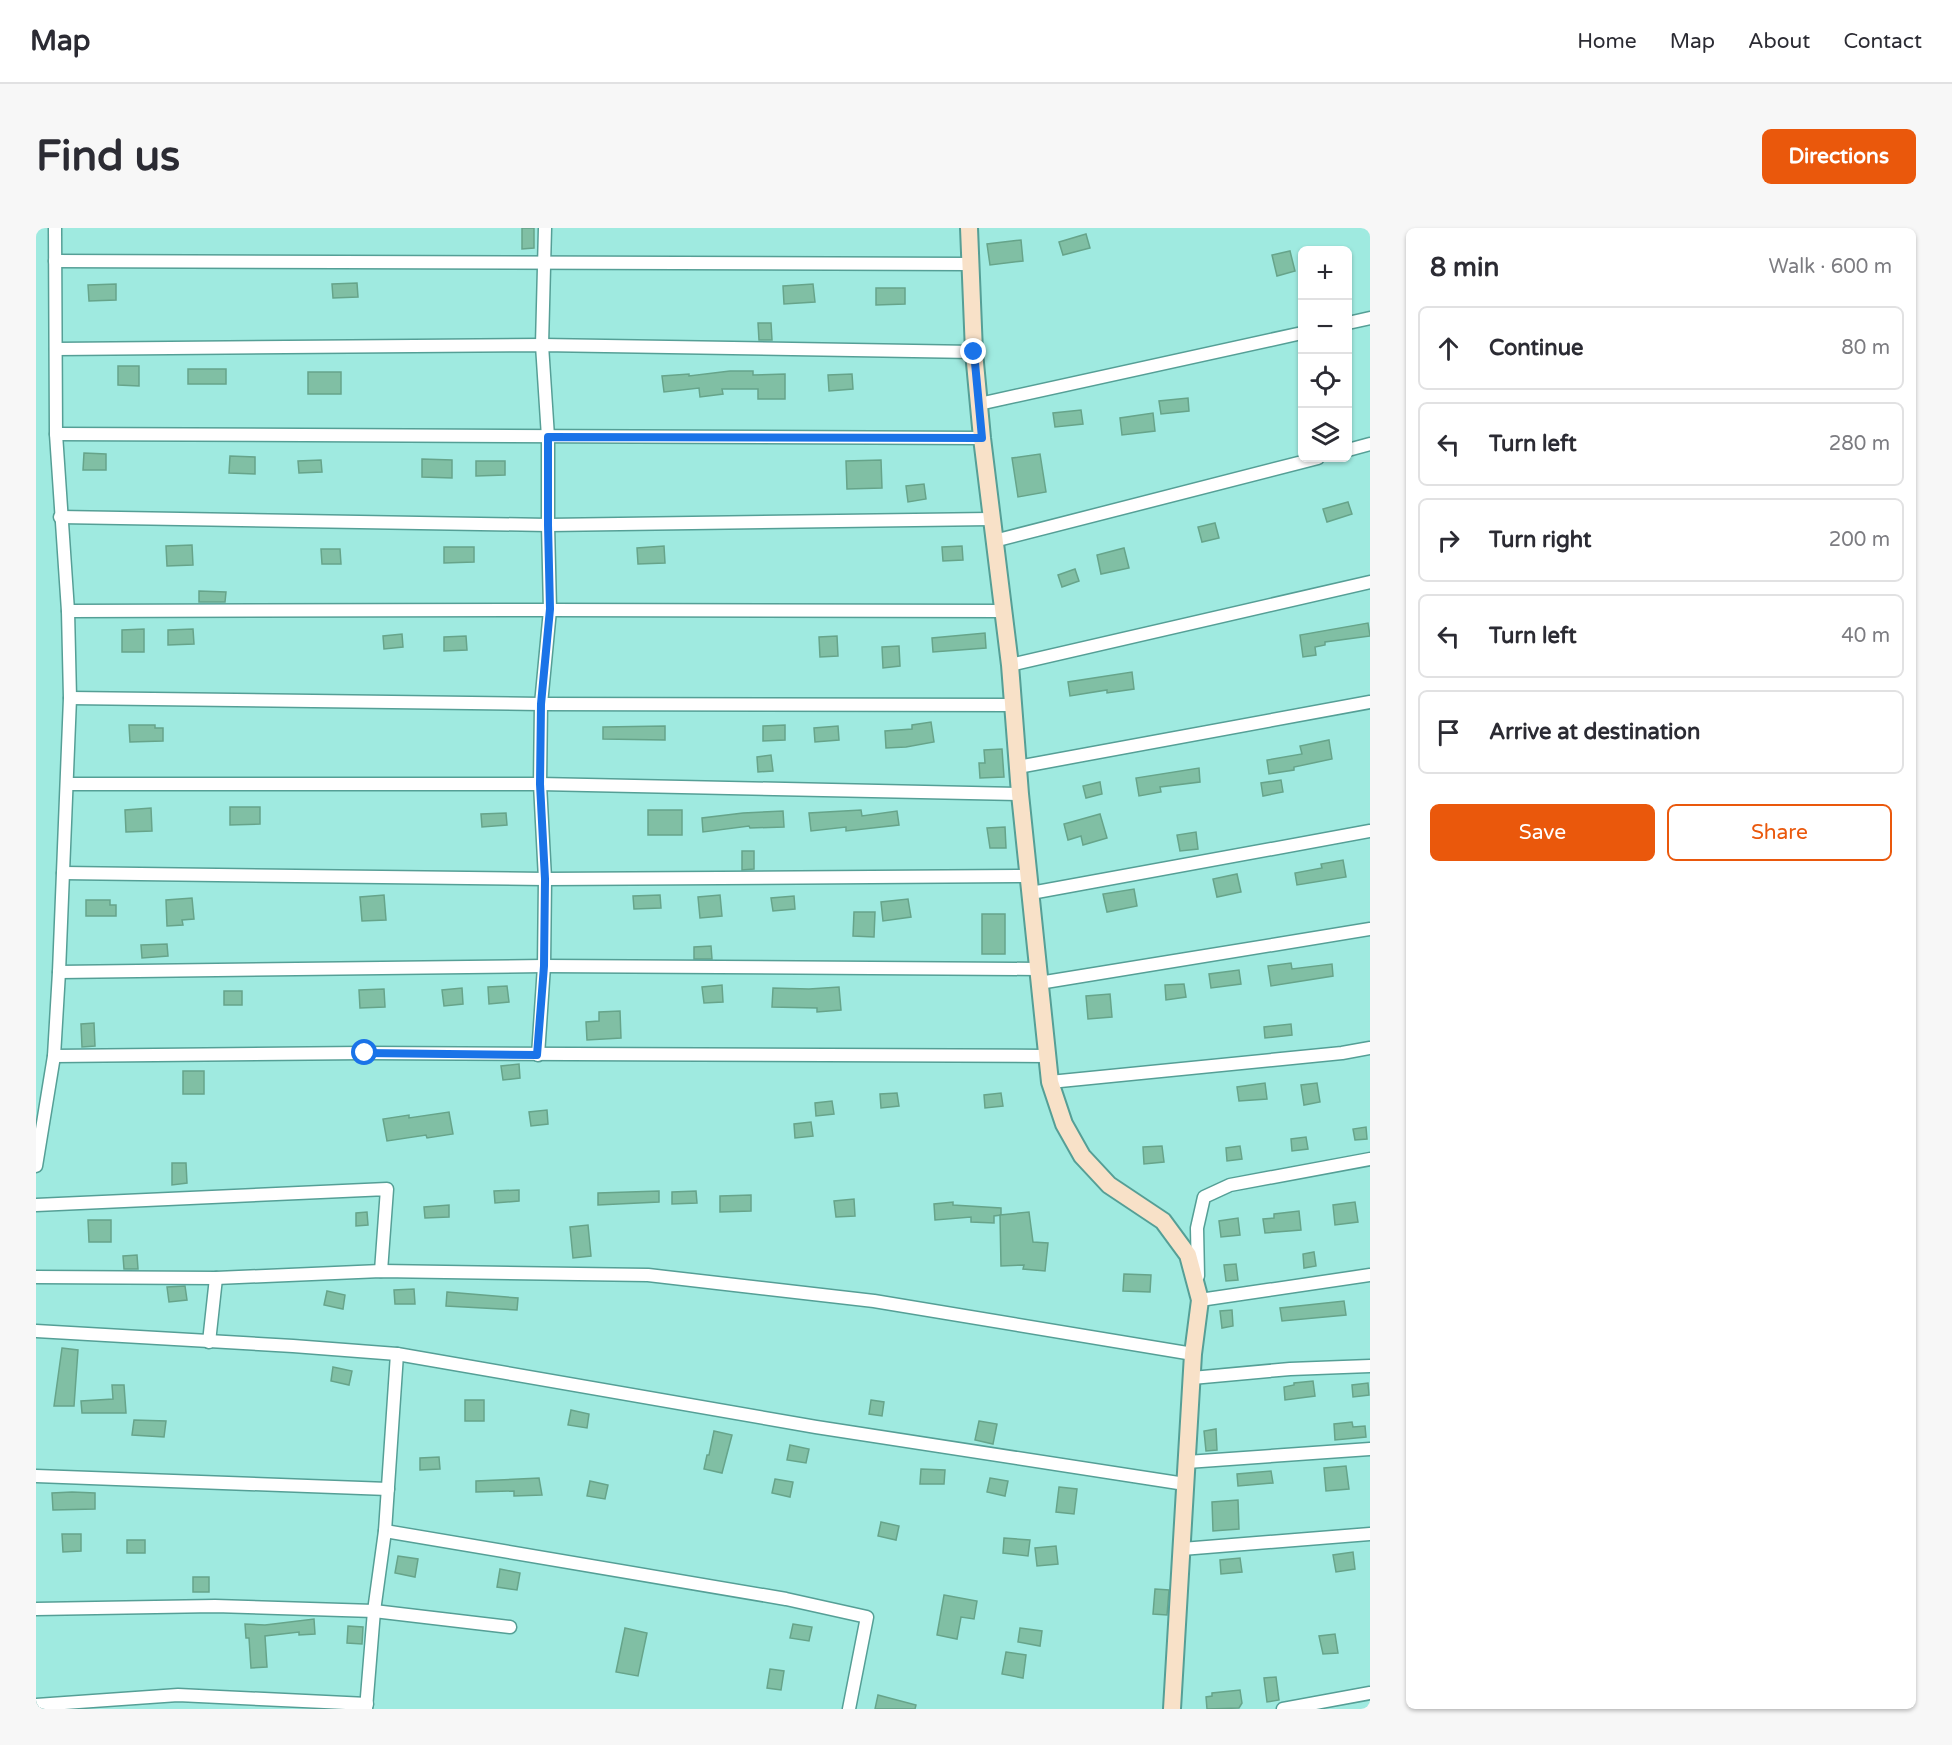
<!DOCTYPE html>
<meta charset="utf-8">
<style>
:root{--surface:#fff;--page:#f7f7f7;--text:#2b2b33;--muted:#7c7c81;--line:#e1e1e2;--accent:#ea580c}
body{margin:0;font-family:"Varela Round",sans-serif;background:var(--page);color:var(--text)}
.controls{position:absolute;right:18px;top:18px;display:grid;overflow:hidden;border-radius:9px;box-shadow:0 2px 4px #0004}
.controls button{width:54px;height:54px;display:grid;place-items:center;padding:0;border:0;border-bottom:2px solid var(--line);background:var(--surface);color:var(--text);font:30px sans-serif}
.stop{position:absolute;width:18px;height:18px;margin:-14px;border:4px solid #1a73e8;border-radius:50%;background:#fff}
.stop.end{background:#1a73e8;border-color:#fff;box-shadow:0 2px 6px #0008}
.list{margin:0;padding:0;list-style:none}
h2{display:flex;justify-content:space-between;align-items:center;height:78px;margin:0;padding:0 24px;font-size:26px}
h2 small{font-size:20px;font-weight:400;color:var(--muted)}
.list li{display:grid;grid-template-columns:39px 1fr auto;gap:18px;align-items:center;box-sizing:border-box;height:84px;margin:0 12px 12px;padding:0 12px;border:2px solid var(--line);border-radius:9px}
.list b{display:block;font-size:22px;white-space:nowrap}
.list em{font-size:20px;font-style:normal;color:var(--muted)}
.actions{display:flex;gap:12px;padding:18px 24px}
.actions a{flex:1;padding:14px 0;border:2px solid var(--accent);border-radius:9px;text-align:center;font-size:21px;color:var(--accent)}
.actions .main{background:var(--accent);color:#fff}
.icon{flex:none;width:33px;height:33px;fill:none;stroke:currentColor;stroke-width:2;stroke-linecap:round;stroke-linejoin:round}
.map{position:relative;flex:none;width:1334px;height:1481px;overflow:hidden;border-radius:9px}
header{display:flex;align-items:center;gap:36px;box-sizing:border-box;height:84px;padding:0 30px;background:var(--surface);border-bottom:2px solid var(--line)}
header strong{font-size:28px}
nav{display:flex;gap:33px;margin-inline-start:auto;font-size:21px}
.intro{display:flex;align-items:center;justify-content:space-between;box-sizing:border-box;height:144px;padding:0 36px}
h1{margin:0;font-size:42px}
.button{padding:15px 27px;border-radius:9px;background:var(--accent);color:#fff;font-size:21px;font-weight:700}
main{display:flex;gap:36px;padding:0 36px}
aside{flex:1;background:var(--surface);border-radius:9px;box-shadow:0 2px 4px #0004}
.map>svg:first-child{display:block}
</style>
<header>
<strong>Map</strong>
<nav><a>Home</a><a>Map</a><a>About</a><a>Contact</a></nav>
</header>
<div class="intro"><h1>Find us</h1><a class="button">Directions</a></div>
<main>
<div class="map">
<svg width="1334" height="1481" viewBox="0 0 1334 1481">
<rect width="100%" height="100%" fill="#9feae0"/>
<g fill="#80bfa4" stroke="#66a48a" stroke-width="1.5">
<polygon points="486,0 498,0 498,20 486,21"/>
<polygon points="1050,6 1054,20 1027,27 1023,14"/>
<polygon points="985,12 987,33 954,37 951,16"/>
<polygon points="1254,23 1259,43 1241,48 1236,27"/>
<polygon points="321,55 322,69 297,70 296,56"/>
<polygon points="80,56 80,72 53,73 52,57"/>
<polygon points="777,56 779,74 748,76 747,58"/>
<polygon points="840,60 869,60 869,76 840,77"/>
<polygon points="722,95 735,95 736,112 723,112"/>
<polygon points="82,138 103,138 103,158 82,157"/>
<rect x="152" y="141" width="38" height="15"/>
<polygon points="694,143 717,143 717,147 749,146 749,171 722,171 722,161 686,161 687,166 664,169 663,160 628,164 626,148 653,146 653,148"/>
<rect x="272" y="144" width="33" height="22"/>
<polygon points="816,146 817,161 793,163 792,147"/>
<polygon points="1152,170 1153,183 1125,186 1123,173"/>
<polygon points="1045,182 1047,196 1019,199 1017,185"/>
<polygon points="1117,185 1119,203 1086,207 1084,190"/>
<polygon points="48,225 70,226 70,242 47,242"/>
<polygon points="1004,226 1010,264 982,269 976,230"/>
<polygon points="194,228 219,229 219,246 193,245"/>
<polygon points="386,231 416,232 416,250 386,249"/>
<polygon points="285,232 286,244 263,245 262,233"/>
<polygon points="845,232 846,260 811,261 810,233"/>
<polygon points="440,233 469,233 469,247 440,248"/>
<polygon points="888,256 890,271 872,274 870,258"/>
<polygon points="1312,274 1316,286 1291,294 1287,281"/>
<polygon points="1179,295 1183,310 1166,314 1162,299"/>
<polygon points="156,317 157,337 131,338 130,318"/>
<polygon points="628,318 629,335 602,336 601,320"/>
<polygon points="926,318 927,332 907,333 906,319"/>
<polygon points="408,319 438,319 438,334 408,335"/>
<polygon points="1088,320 1093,340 1065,346 1061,327"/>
<polygon points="285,321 304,321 305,336 286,336"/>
<polygon points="1039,341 1043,353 1026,359 1022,347"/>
<polygon points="163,363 190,364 189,374 163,374"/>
<polygon points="1332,395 1334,408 1289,414 1289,417 1279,419 1280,427 1267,429 1264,407"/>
<polygon points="108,401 108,424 86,424 86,402"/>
<polygon points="157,401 158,416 132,417 132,402"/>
<polygon points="949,405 950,420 897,424 896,410"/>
<polygon points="366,406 367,419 348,421 347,408"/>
<polygon points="430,408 431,422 408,423 408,409"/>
<polygon points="801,408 802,428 784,429 783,409"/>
<polygon points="863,418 864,438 847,440 846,419"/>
<polygon points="1096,444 1098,461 1071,465 1071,462 1034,468 1032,454"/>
<polygon points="895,494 898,514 870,519 850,520 849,503 876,501 876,497"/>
<polygon points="93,497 119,497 119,500 127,500 127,513 94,514"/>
<polygon points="749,497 749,512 727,513 727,498"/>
<polygon points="629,498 629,512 567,511 567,499"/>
<polygon points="802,498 803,512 779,514 778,500"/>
<polygon points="1293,512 1296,531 1258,539 1258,542 1233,546 1231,532 1266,526 1264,518"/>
<polygon points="966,521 968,549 944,550 943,535 949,535 948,522"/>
<polygon points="735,527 737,543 722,544 721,529"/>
<polygon points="1163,540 1164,554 1124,559 1125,564 1103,568 1100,550"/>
<polygon points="1245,552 1247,564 1227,568 1225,555"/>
<polygon points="1064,554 1066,566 1050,570 1047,558"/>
<polygon points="194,579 224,579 224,596 194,597"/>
<polygon points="115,580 116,603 90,604 89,582"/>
<rect x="612" y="582" width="34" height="25"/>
<polygon points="825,582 826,588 861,583 863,597 810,603 810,599 775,603 773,585"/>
<polygon points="747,583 748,599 714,600 713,598 667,604 666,590 707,585"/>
<polygon points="470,585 471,597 446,599 445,586"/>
<polygon points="1064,586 1071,610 1047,617 1045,608 1032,612 1028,596"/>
<polygon points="969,599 970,620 954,620 951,600"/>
<polygon points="1160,604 1162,621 1144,623 1141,607"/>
<polygon points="706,623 718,623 718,641 706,642"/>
<polygon points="1307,632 1310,649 1261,657 1259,645 1286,640 1285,636"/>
<polygon points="1201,646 1205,664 1181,669 1177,651"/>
<polygon points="1098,661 1101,678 1071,684 1067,666"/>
<polygon points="348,667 350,692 326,693 324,669"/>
<polygon points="624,667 625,680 598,681 597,668"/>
<polygon points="684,667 686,688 664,690 662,669"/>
<polygon points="758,668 759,681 737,683 735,670"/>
<polygon points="156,670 158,691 146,692 147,697 131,698 130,672"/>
<polygon points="872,671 875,689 847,693 845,674"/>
<polygon points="50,672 74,672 74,677 80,677 80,688 50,688"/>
<polygon points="818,684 839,684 838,709 817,708"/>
<rect x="946" y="686" width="23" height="40"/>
<polygon points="131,716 132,728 106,730 105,717"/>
<polygon points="675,718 676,731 658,731 658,719"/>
<polygon points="1255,735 1256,741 1296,736 1297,748 1235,758 1232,738"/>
<polygon points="1203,742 1205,756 1175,760 1173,746"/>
<polygon points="1148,756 1150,769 1130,772 1129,757"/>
<polygon points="686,757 687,774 668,775 666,759"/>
<polygon points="471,758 473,774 453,776 452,759"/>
<polygon points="803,759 805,782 781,784 781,780 736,779 737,760 773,761"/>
<polygon points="426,760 427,776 408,778 406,762"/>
<polygon points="348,761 349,779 324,780 323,762"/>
<rect x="188" y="763" width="18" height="14"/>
<polygon points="1074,766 1076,789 1052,791 1050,768"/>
<polygon points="584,783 585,810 551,812 550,794 563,793 563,784"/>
<polygon points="58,795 59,818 46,819 45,796"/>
<polygon points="1255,796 1256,807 1229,810 1228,799"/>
<polygon points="483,836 484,850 467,852 465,838"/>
<rect x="147" y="843" width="21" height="23"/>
<polygon points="1229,855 1231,871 1203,873 1201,859"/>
<polygon points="1281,855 1284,874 1268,877 1265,857"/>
<polygon points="861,865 863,878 845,880 844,866"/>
<polygon points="965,865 967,878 949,880 948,867"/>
<polygon points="796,873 798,886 780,888 779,875"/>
<polygon points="511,882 512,896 495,898 493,884"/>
<polygon points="413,884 417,906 391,910 390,907 351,913 347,891 373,887 373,890"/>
<polygon points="775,894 777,908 759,910 758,896"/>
<polygon points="1330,899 1331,911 1319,912 1317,901"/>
<polygon points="1270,909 1272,921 1256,923 1255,911"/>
<polygon points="1126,918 1128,934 1108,936 1107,919"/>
<polygon points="1204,918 1206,931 1191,933 1190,920"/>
<polygon points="136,935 150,935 151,955 136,957"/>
<polygon points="483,962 483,973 459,975 458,963"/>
<polygon points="623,963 623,974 562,977 562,965"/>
<polygon points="660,963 661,975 636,976 636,964"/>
<polygon points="715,967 715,983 684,984 684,968"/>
<polygon points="818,971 819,988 800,989 798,973"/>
<polygon points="917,974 917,977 965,980 965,987 958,988 958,995 935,994 935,989 899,992 898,976"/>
<polygon points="1319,974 1322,994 1299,997 1297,977"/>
<polygon points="413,977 413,989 389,990 388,979"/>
<polygon points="1263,983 1265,1002 1229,1005 1227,991 1238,990 1238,986"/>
<polygon points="331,984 332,997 320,998 320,985"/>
<polygon points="993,984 997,1014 1012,1015 1009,1043 987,1041 988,1037 965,1038 964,987"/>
<polygon points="1202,990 1204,1007 1185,1009 1183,993"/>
<polygon points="52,992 75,992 75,1014 53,1014"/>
<polygon points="552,997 555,1028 537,1030 534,999"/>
<polygon points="1278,1024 1280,1038 1268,1040 1267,1026"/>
<polygon points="101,1027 102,1041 88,1041 87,1028"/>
<polygon points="1200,1036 1202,1052 1190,1053 1188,1037"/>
<polygon points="1088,1046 1115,1047 1114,1064 1087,1063"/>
<polygon points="149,1058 151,1072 133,1074 131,1059"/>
<polygon points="378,1061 379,1076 359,1076 358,1062"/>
<polygon points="291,1063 309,1067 307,1081 288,1077"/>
<polygon points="411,1064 482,1070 481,1082 410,1078"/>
<polygon points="1308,1073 1310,1087 1246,1093 1244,1080"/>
<polygon points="1196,1082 1197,1098 1186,1100 1184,1083"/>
<polygon points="26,1120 42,1122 38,1178 18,1178"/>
<polygon points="297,1139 316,1143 313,1157 295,1153"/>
<polygon points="1277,1153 1279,1168 1249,1172 1248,1159 1258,1157 1258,1155"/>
<polygon points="1332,1155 1333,1167 1317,1169 1316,1157"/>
<polygon points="76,1157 88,1157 90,1185 46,1185 45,1173 77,1171"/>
<rect x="429" y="1172" width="19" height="21"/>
<polygon points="835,1172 848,1174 846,1188 833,1186"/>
<polygon points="535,1182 553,1186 551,1200 532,1197"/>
<polygon points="98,1192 130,1193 128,1209 96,1207"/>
<polygon points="943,1193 961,1196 957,1216 939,1212"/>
<polygon points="1316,1194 1317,1199 1329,1198 1330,1209 1299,1212 1298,1196"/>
<polygon points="1180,1201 1181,1222 1170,1223 1168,1203"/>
<polygon points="678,1203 696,1207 686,1245 668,1241 671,1227 673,1227"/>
<polygon points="754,1217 773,1221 770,1235 751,1232"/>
<polygon points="403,1229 404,1241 384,1242 384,1230"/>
<polygon points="1310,1238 1313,1261 1290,1263 1288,1240"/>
<polygon points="885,1241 909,1242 908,1256 884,1256"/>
<polygon points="1235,1243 1237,1255 1202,1258 1201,1246"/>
<polygon points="503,1250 506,1267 478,1268 478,1263 440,1264 440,1253"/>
<polygon points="954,1250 972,1253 969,1268 951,1264"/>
<polygon points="739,1251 757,1254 754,1269 736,1265"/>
<polygon points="554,1253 572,1257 569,1271 551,1268"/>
<polygon points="1023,1259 1041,1261 1038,1286 1020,1284"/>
<polygon points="36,1264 59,1265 59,1281 17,1282 16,1265"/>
<polygon points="1202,1272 1203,1301 1177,1303 1176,1274"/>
<polygon points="845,1294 863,1298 860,1312 842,1308"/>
<polygon points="26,1306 45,1306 45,1323 27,1324"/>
<polygon points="968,1310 994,1312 992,1328 967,1325"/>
<rect x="91" y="1312" width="18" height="13"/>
<polygon points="1020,1318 1022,1336 1001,1338 999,1320"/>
<polygon points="1317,1324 1319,1341 1300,1344 1297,1327"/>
<polygon points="362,1328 382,1331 379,1349 359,1345"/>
<polygon points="1204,1330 1206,1344 1185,1346 1184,1332"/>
<polygon points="464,1341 484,1345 481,1362 461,1359"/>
<rect x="157" y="1349" width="16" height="15"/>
<polygon points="1119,1361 1133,1362 1131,1387 1117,1386"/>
<polygon points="908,1367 941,1373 938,1391 925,1389 921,1411 901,1407"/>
<polygon points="278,1391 279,1406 263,1407 263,1404 229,1408 231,1439 215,1440 213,1410 210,1410 209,1396 229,1397"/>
<polygon points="757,1396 776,1399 773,1413 754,1410"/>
<polygon points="312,1398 327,1399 326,1416 311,1415"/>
<polygon points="589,1400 611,1405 602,1448 580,1444"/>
<polygon points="984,1400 1006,1403 1004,1418 982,1414"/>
<polygon points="1299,1406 1302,1425 1287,1426 1283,1408"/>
<polygon points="970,1424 990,1427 987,1450 966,1446"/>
<polygon points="734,1441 748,1443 745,1462 731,1460"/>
<polygon points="1240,1449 1243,1472 1231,1474 1228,1450"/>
<polygon points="1204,1462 1206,1475 1203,1480 1171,1481 1170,1469 1176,1468 1176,1465"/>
<polygon points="842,1467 880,1477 879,1481 839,1481"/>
</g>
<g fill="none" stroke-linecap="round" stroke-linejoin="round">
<defs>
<g id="street">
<polyline points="19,33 934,36"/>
<polyline points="1312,95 1334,90"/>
<polyline points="20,121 506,117 938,124"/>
<polyline points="943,176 1266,105"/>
<polyline points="20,206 946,210"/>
<polyline points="1312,222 1334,216"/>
<polyline points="24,289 512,297 955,291"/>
<polyline points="958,313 1282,230"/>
<polyline points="32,383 514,382 967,383"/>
<polyline points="974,437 1334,354"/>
<polyline points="34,470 505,476 977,477"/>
<polyline points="982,539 1334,474"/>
<polyline points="32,556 504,556 984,566"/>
<polyline points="27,645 509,651 993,648"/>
<polyline points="995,665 1334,603"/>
<polyline points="23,744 508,738 1002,741"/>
<polyline points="1003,755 1334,701"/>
<polyline points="502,827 508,738 509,651 504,556 505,476 514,382 512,297 512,209 506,117 509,0"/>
<polyline points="18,828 329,825 1011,828"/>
<polyline points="1014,854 1306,825 1334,820"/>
<polyline points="0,938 18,828 23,744 34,470 32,383 20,206 19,0"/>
<polyline points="0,977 351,961 345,1043"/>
<polyline points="1162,1048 1161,1000 1168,969 1194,957 1334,931"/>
<polyline points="0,1049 180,1050 345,1043 612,1047 838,1073 1157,1126"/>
<polyline points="1163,1065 1164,1072 1334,1047"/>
<polyline points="0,1103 257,1118 361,1126 780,1199 1149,1256"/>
<polyline points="173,1114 180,1050"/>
<polyline points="1156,1150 1254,1141 1334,1138"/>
<polyline points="1151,1234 1334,1221"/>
<polyline points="0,1248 352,1261"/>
<polyline points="349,1303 750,1371 831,1389 813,1481"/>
<polyline points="1146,1321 1334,1306"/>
<polyline points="0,1381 179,1378 338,1383 474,1399"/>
<polyline points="0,1477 142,1467 331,1476"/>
<polyline points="330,1481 338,1383 349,1303 361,1126"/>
<polyline points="1247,1481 1334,1465"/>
</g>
<polyline id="secondary" points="933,0 938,124 946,210 974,437 984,566 1014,854 1028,896 1046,928 1073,957 1127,993 1152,1027 1164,1072 1157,1126 1136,1481"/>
</defs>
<use href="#street" stroke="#559f96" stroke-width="15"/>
<use href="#secondary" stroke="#559f96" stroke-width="20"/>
<use href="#street" stroke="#fff" stroke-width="12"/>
<use href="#secondary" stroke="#f8e1c8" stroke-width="16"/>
</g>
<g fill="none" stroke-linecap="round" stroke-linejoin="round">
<polyline stroke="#1a73e8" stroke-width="8" points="329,825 501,827 508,738 509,651 504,556 505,476 514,381 512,297 512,209 946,210 938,124"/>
</g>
</svg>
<div class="controls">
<button>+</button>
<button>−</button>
<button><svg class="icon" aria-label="locate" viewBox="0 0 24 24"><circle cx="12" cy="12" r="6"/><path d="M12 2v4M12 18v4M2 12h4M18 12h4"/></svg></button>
<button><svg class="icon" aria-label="layers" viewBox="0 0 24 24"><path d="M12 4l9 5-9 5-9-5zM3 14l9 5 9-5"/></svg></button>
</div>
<div class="stop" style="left:329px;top:825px"></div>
<div class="stop end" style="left:938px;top:124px"></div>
</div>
<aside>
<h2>8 min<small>Walk · 600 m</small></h2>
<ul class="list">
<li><svg class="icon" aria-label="ahead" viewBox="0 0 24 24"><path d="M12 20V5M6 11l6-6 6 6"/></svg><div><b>Continue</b></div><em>80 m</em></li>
<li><svg class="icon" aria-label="left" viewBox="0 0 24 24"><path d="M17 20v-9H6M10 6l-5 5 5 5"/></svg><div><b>Turn left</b></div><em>280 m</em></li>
<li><svg class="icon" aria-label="right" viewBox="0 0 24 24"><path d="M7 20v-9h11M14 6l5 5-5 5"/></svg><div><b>Turn right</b></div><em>200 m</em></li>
<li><svg class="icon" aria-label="left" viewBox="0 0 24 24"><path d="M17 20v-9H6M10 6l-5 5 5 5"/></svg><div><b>Turn left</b></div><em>40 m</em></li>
<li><svg class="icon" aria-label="arrive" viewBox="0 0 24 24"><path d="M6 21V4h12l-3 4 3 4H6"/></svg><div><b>Arrive at destination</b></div></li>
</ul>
<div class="actions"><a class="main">Save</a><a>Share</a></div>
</aside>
</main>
